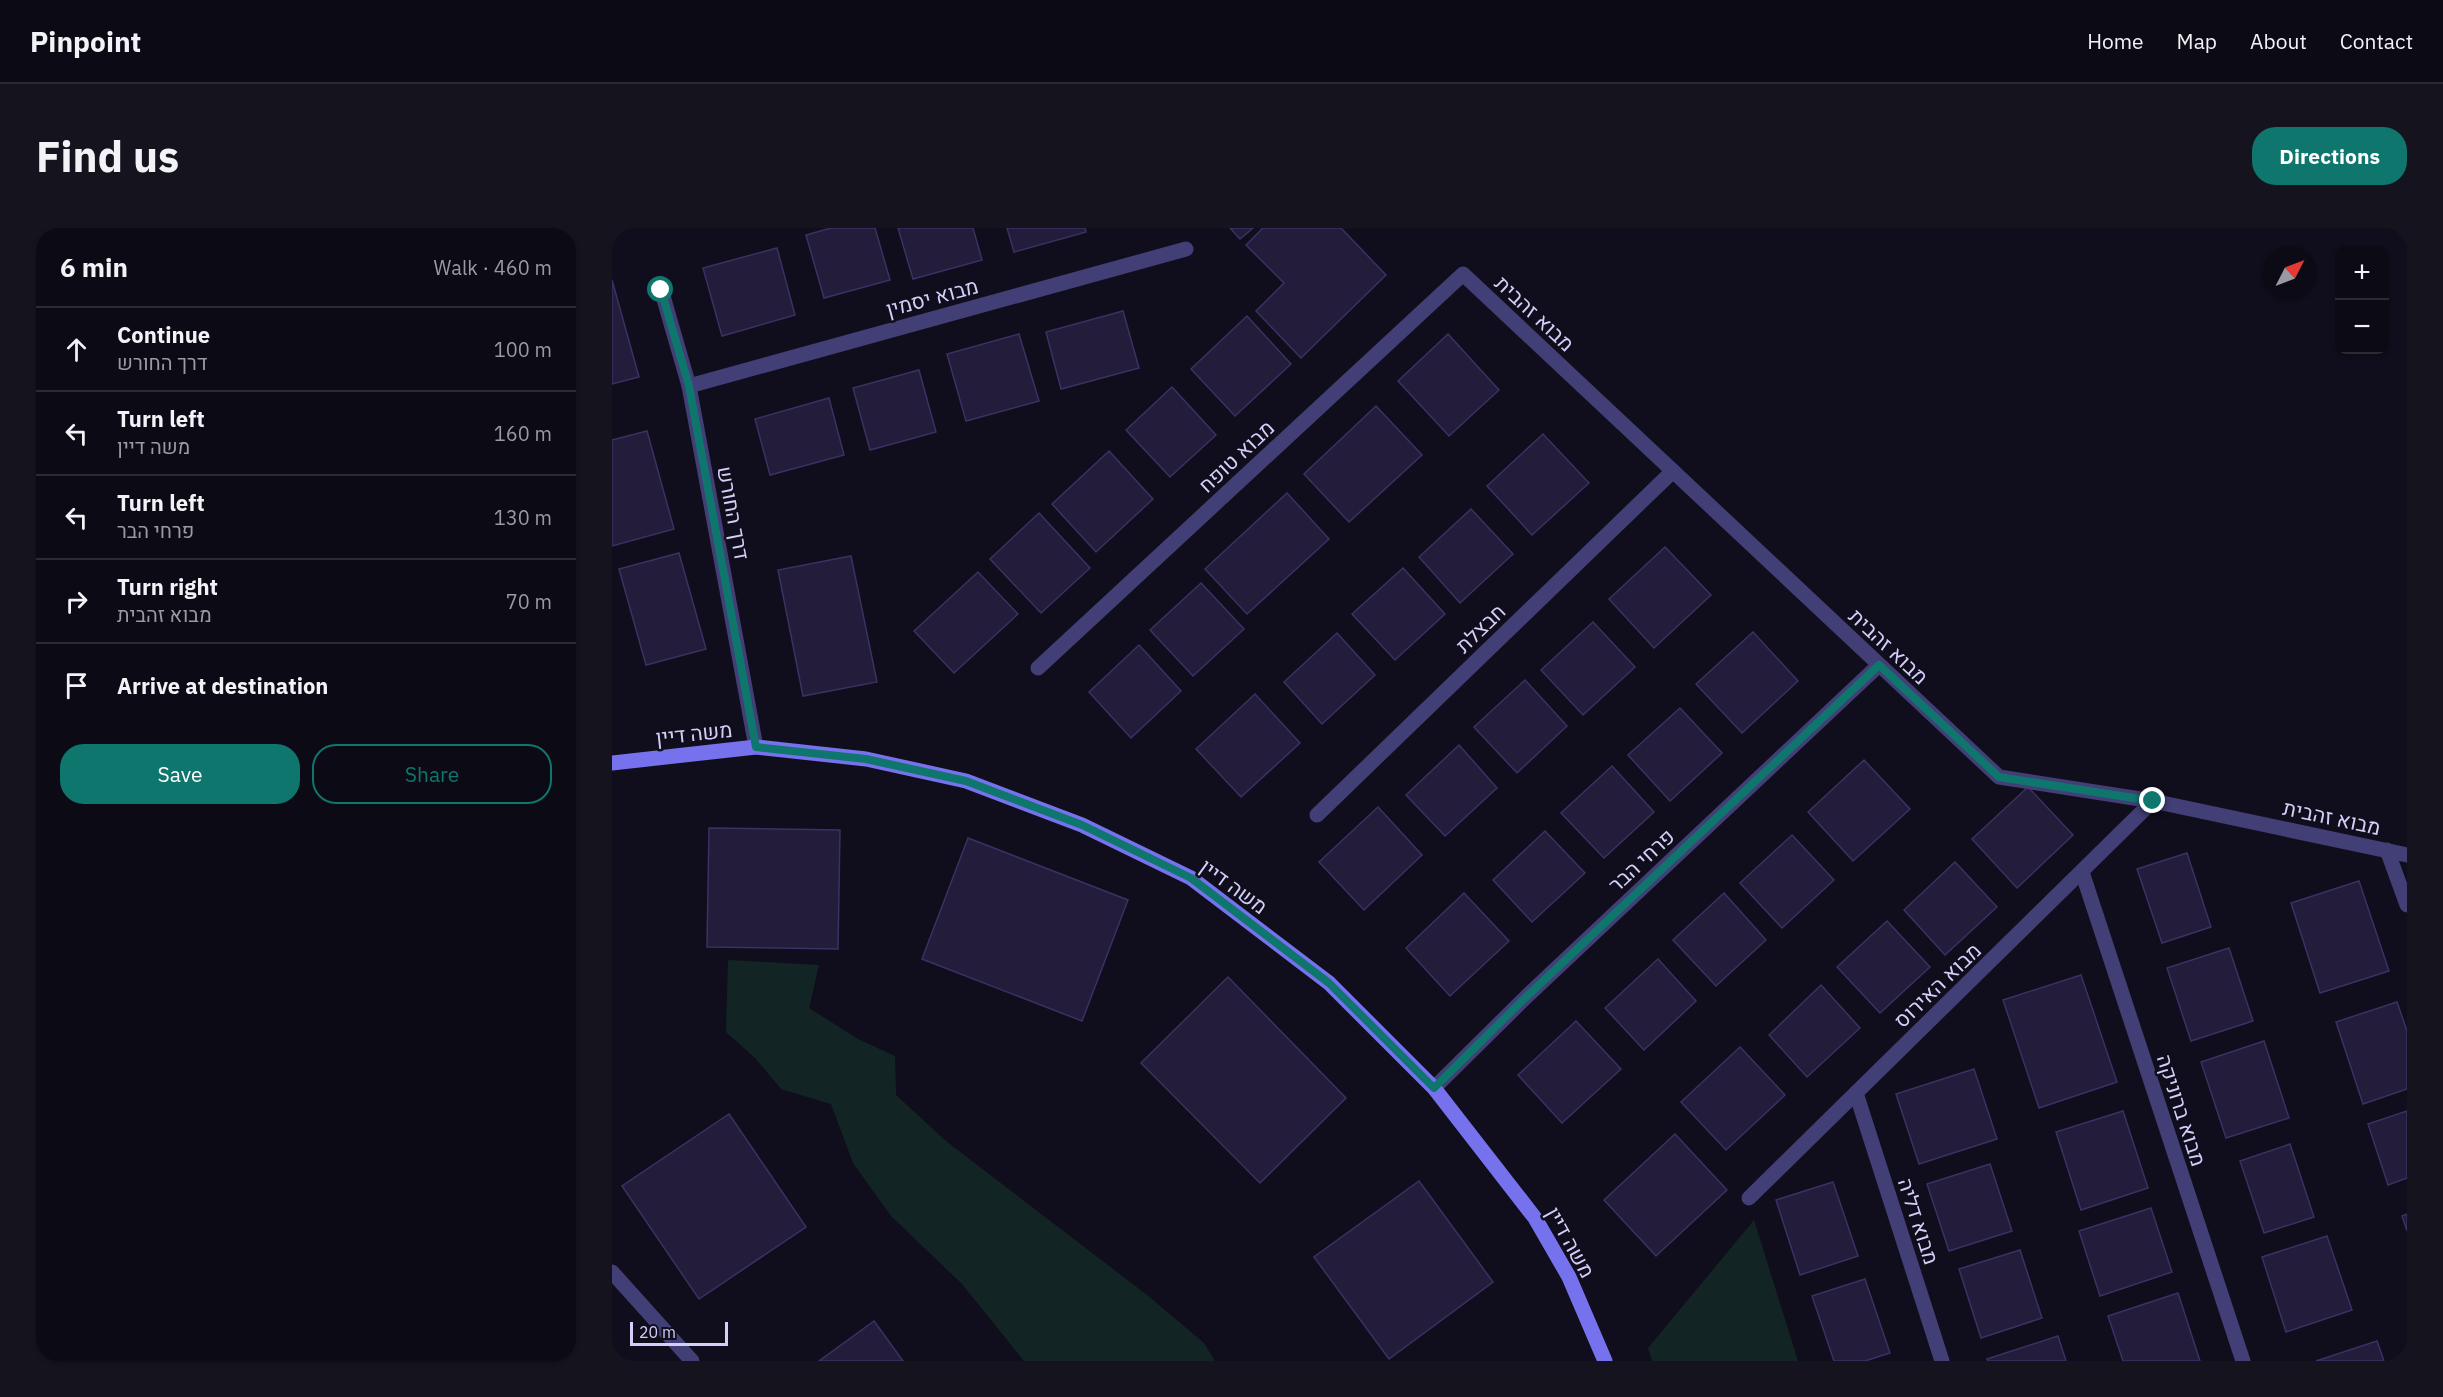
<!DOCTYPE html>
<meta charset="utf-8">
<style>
:root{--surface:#0c0a15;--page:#15131e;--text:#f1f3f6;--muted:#9a9aa0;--line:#2c2b34;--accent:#0f766e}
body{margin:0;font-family:"IBM Plex Sans",Heebo,sans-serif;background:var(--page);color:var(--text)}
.controls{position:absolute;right:18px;top:18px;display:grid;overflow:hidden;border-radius:12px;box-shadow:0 2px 4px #0004}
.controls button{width:54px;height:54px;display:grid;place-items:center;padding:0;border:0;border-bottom:2px solid var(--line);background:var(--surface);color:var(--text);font:30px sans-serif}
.compass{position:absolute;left:1651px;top:18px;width:54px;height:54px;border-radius:50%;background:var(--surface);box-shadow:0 2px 4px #0004;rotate:48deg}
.scale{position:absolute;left:18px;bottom:15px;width:98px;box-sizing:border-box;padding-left:6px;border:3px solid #d4cff9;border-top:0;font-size:16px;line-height:21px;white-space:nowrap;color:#d4cff9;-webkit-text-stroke:4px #100e1c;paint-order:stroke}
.stop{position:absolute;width:18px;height:18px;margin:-14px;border:4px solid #0f766e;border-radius:50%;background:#fff}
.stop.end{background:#0f766e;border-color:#fff;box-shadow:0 2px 6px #0008}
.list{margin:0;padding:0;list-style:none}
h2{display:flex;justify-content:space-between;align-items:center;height:78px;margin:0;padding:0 24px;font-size:26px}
h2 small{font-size:20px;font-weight:400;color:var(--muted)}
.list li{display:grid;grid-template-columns:39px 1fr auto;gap:18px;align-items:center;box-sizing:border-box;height:84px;padding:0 24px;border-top:2px solid var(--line)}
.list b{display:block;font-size:22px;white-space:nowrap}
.list p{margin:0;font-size:20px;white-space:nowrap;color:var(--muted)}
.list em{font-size:20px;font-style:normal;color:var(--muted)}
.actions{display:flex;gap:12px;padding:18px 24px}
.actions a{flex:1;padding:14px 0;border:2px solid var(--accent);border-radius:24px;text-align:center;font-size:21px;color:var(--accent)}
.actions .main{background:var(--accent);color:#fff}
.icon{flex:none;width:33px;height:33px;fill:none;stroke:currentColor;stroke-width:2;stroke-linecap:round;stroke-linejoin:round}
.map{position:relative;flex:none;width:1795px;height:1133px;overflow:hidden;border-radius:24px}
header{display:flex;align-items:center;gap:36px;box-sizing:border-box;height:84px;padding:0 30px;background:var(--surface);border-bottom:2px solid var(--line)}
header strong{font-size:28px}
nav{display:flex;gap:33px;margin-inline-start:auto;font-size:21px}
.intro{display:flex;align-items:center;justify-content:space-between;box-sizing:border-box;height:144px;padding:0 36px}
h1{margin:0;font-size:42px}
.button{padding:15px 27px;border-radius:24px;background:var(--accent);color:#fff;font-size:21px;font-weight:700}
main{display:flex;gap:36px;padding:0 36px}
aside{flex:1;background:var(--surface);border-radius:24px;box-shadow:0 2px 4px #0004}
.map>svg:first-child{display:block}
</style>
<header>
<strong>Pinpoint</strong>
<nav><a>Home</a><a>Map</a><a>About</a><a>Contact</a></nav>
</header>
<div class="intro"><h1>Find us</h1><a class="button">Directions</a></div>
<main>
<aside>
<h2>6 min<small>Walk · 460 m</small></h2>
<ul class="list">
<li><svg class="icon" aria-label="ahead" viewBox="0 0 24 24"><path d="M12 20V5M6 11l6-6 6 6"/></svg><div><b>Continue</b><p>דרך החורש</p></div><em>100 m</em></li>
<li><svg class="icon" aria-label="left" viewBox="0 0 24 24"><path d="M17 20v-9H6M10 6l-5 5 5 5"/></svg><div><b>Turn left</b><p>משה דיין</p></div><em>160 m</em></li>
<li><svg class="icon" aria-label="left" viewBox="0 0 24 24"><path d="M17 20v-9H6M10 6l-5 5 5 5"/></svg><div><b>Turn left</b><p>פרחי הבר</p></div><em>130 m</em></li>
<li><svg class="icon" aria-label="right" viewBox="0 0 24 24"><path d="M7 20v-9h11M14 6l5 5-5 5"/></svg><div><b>Turn right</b><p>מבוא זהבית</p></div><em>70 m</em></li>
<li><svg class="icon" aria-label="arrive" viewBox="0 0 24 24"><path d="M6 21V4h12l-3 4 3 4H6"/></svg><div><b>Arrive at destination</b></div></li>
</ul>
<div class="actions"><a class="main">Save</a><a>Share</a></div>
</aside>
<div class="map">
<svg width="1795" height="1133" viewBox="0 0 1795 1133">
<rect width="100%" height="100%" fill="#100e1c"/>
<g fill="#122524">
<polygon points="116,732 207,737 197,780 246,811 283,828 284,867 334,913 535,1067 592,1115 603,1133 412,1133 350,1056 279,988 241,935 219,876 169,861 143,830 114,804"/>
<polygon points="1142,992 1186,1133 1040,1133 1036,1120"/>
</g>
<g fill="#231c3a" stroke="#3b3163" stroke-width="1.5">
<polygon points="219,0 263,0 278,52 212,70 194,7"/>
<polygon points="286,0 361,0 370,32 301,51"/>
<polygon points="395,0 473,0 474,4 402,24"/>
<polygon points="618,0 641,0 628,11"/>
<polygon points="651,0 729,0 774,47 689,130 644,83 672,55 634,17"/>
<polygon points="165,20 183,87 110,108 91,40"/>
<polygon points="0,52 27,149 0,156"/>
<polygon points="511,83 527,140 449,161 434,104"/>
<polygon points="635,88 679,136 623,188 579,141"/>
<polygon points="407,106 427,173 354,193 335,126"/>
<polygon points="836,106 887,162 837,208 786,153"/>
<polygon points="307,142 324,204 258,222 241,160"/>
<polygon points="560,159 604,207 558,249 514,202"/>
<polygon points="217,170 232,227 158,247 143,191"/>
<polygon points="764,178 810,227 737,294 692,246"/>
<polygon points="35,203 62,301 0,318 0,212"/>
<polygon points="931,206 977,255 920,307 875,258"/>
<polygon points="497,223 541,271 484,324 440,276"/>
<polygon points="675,265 717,311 635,386 593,341"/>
<polygon points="859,281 901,326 848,375 807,329"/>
<polygon points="427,285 478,340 429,385 378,331"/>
<polygon points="1053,319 1099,367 1042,420 997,371"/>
<polygon points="67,325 94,421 34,437 7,341"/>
<polygon points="239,328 265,454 191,468 166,342"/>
<polygon points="791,340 833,386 783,432 740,386"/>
<polygon points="366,344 406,386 342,445 302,403"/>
<polygon points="589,355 632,401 581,448 538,402"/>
<polygon points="981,394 1023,439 971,487 929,442"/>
<polygon points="1141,404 1186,453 1130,505 1084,456"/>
<polygon points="725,405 763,447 710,496 672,454"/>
<polygon points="527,417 569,463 519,510 477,464"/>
<polygon points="913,452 955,498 905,545 862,499"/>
<polygon points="643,466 688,515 629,569 584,521"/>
<polygon points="1068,480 1110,525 1058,573 1016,527"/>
<polygon points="847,517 885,560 833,608 794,567"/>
<polygon points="1252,532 1298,581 1241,633 1196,584"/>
<polygon points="1000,538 1042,584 992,630 949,585"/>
<polygon points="1416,559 1461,607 1405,660 1360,611"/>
<polygon points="766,579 810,627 752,682 707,634"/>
<polygon points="97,600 228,602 226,721 95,719"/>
<polygon points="933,603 973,645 920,694 881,652"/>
<polygon points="1180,607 1222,652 1170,700 1128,655"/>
<polygon points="356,610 516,672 470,793 310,731"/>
<polygon points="1575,625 1599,699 1550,715 1525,641"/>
<polygon points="1343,634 1385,679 1333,727 1292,682"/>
<polygon points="1747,653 1777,743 1708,765 1679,675"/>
<polygon points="852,665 897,713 838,768 794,720"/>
<polygon points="1112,665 1154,712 1104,758 1061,712"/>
<polygon points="1275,693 1318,739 1268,785 1225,739"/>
<polygon points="1617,720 1641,793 1579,813 1555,740"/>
<polygon points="1046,731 1084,773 1032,822 993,780"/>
<polygon points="1469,747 1505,854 1427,880 1391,772"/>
<polygon points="616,749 734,870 648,955 529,835"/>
<polygon points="1209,757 1248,800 1195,849 1157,807"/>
<polygon points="1785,774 1795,803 1795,861 1751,876 1724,794"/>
<polygon points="964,793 1009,841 950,895 906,847"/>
<polygon points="1652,813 1677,890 1614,910 1589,834"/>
<polygon points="1128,819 1173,867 1114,922 1069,874"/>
<polygon points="1362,841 1385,911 1307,936 1284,866"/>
<polygon points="1511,883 1536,960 1469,982 1444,904"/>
<polygon points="1795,883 1795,950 1776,957 1756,896"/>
<polygon points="117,886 194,999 87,1071 10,958"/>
<polygon points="1063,906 1115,962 1044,1028 992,972"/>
<polygon points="1678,916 1702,989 1652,1005 1628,933"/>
<polygon points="1378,936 1400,1003 1337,1023 1315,956"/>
<polygon points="807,953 881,1054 777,1131 702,1029"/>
<polygon points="1221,954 1246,1028 1188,1047 1164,972"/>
<polygon points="1539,980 1560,1044 1488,1068 1467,1003"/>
<polygon points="1795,986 1795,1003 1790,988"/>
<polygon points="1715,1008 1740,1082 1674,1104 1650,1029"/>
<polygon points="1408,1022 1430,1090 1369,1110 1347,1041"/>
<polygon points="1253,1051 1278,1125 1253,1133 1222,1133 1200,1068"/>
<polygon points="1566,1065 1588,1133 1511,1133 1496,1088"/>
<polygon points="262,1093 291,1133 207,1133"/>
<polygon points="1446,1108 1454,1133 1376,1133 1375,1131"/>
<polygon points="1765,1113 1772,1133 1704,1133"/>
</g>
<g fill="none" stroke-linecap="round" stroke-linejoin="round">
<g stroke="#413f75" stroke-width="15">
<polyline points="49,61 77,158 144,519"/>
<polyline points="77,158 574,21"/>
<polyline points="426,440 851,46 1387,549 1541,573 1795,627"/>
<polyline points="705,587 1061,243"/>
<polyline points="1775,622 1795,677"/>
<polyline points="1470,644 1631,1133"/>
<polyline points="822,860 914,769 1267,437"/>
<polyline points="1244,865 1330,1133"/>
<polyline points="1137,970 1541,573"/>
<polyline points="0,1044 80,1133"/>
</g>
<polyline stroke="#7672ed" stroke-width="15" points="0,535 144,519 254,531 354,553 470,597 579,650 717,755 822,860 923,990 957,1049 993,1133"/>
</g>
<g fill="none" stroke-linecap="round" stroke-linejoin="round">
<polyline stroke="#0f766e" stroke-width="8" points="49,62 77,158 144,519 254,531 354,553 470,597 579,650 717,755 822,860 914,769 1267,437 1387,549 1541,573"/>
</g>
<g text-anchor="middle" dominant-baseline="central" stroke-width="5" stroke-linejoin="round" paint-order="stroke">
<g font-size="21" fill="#d4cff9" stroke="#100e1c">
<text transform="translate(320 69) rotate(-15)">מבוא יסמין</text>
<text transform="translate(923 85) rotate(43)">מבוא זהבית</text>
<text transform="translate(624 228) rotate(-43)">מבוא טופח</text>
<text transform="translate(122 285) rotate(79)">דרך החורש</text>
<text transform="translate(868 400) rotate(-44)">חבצלת</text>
<text transform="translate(1277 418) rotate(43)">מבוא זהבית</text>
<text transform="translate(82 505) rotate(-6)">משה דיין</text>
<text transform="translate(1720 589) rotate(12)">מבוא זהבית</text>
<text transform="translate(1029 632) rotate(-43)">פרחי הבר</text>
<text transform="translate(622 658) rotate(36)">משה דיין</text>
<text transform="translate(1325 757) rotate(-44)">מבוא האירוס</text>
<text transform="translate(1570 882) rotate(72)">מבוא ברוניקה</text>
<text transform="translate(1307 993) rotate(72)">מבוא דליה</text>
<text transform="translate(959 1014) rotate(61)">משה דיין</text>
</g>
</g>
</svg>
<div class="controls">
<button>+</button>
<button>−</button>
</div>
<svg class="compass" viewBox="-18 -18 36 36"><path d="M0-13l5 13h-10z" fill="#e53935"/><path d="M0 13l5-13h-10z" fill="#9a9aa0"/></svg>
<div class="scale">20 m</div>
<div class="stop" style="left:49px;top:62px"></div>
<div class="stop end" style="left:1541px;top:573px"></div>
</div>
</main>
